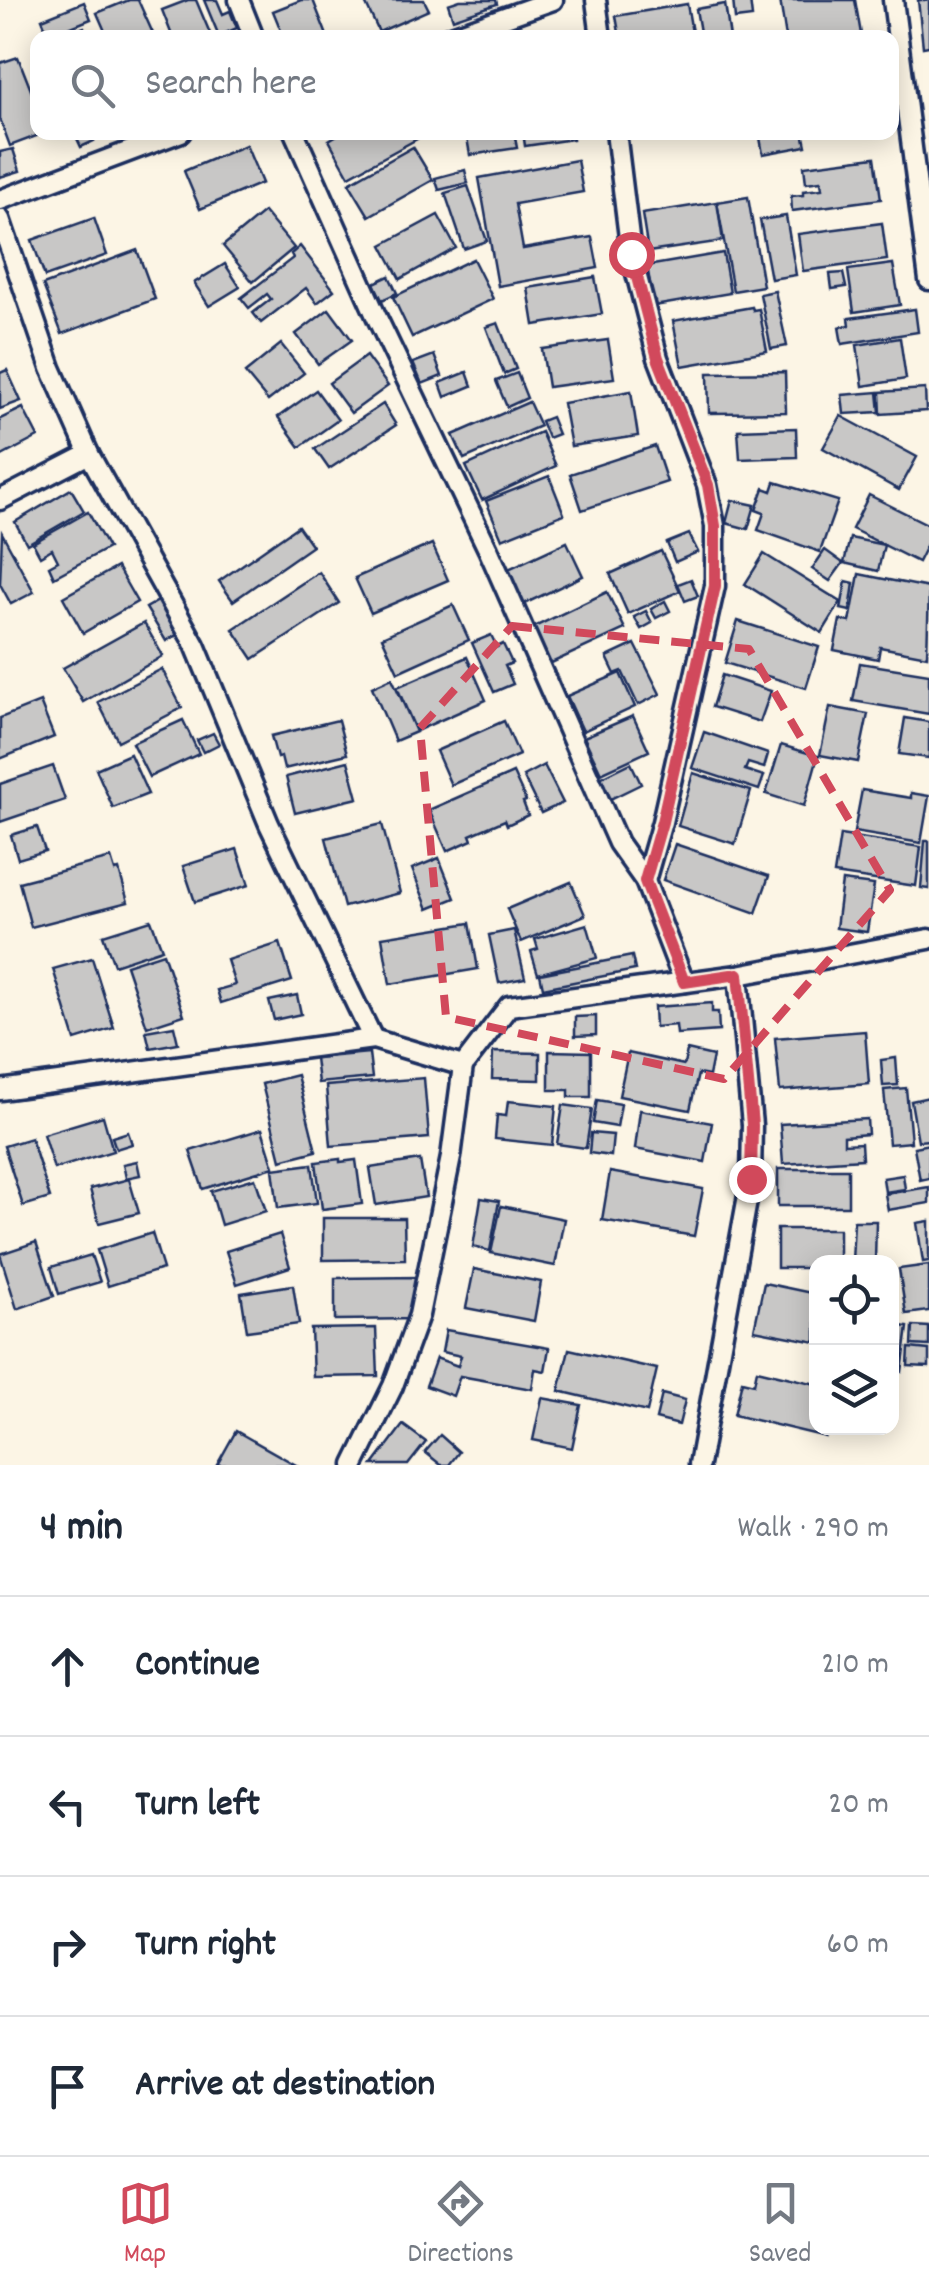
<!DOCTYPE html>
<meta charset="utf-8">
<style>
:root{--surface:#fff;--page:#f6f6f7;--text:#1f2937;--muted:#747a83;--line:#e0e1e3;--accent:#d1495b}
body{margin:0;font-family:Dekko,sans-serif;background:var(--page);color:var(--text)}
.controls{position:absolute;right:30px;bottom:30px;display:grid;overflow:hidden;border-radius:20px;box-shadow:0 5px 25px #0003}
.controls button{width:90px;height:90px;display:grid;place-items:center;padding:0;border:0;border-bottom:2px solid var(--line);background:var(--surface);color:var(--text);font:50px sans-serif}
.stop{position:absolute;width:30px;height:30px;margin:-22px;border:8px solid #d1495b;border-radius:50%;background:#fff}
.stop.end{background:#d1495b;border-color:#fff;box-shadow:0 2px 10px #0008}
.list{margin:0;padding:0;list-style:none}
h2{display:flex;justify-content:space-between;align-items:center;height:130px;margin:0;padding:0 40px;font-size:42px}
h2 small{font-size:32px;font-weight:400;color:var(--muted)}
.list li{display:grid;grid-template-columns:65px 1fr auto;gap:30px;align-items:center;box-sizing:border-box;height:140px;padding:0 40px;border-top:2px solid var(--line)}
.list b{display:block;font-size:38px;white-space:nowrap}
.list em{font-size:32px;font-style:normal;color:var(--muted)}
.icon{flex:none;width:55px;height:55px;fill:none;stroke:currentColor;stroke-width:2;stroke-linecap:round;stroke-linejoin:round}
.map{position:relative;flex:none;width:929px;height:1465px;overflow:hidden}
.search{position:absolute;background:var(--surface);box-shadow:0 5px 25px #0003;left:30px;right:30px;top:30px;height:110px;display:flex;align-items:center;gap:25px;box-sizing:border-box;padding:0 35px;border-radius:20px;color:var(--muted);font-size:38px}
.sheet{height:690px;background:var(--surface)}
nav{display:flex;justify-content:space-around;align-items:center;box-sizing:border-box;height:140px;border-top:2px solid var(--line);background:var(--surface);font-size:28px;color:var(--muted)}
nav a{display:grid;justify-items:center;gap:5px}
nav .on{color:var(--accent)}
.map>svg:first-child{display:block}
</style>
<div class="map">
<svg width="929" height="1465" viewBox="0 0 929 1465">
<rect width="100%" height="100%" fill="#fcf5e5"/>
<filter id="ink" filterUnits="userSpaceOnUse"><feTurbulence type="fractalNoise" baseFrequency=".01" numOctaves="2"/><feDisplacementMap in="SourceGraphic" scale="20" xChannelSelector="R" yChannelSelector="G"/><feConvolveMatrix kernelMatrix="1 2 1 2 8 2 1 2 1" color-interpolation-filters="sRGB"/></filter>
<g filter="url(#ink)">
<g fill="#c8c7c6" stroke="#1b2f5e" stroke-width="2.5">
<polygon points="129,0 138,0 155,38 108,38 97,13"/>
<polygon points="188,0 196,0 212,38 173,38 162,10"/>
<polygon points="204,0 217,0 223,14 230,11 237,28 219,36"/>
<polygon points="301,0 313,0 328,38 284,38 273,11"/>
<polygon points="364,0 424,0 429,10 379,32"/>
<polygon points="460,0 496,0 497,4 453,19 448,4"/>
<polygon points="733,0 750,0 752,17 735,19"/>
<polygon points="780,0 855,0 861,34 835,38 786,38"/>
<polygon points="918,0 929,0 929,46 923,47"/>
<polygon points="84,2 91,19 49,36 42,19"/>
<polygon points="687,4 693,38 620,38 616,16"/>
<polygon points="725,4 730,38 701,38 696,9"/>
<polygon points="84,27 88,38 54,38"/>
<polygon points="18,57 38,108 38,132 47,132 10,146 0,119 0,63"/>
<polygon points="74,132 90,132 94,141 81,147"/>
<polygon points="342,132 414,132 417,139 349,176 329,140"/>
<polygon points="466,132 514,132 517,148 470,155"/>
<polygon points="523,132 572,132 573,139 525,146"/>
<polygon points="759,132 803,132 806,146 763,154"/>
<polygon points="246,145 262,183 200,209 184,171"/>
<polygon points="413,147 433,180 369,216 349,183"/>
<polygon points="13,149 20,171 0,177 0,152"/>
<polygon points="875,157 881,199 792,211 791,196 803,195 803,191 822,189 821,181 806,183 804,166"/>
<polygon points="577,160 583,192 515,204 523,249 592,237 598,268 498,286 479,178"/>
<polygon points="465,170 468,183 439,190 435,178"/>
<polygon points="468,186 487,241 464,249 445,193"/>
<polygon points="748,197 763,286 733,291 717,202"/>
<polygon points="717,202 723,241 648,252 642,214"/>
<polygon points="264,212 294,248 253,282 223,246"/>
<polygon points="438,215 456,248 400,279 382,245"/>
<polygon points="786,216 796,275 771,279 760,220"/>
<polygon points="94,218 107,255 45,277 32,240"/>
<polygon points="882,223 887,260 803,271 798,234"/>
<polygon points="300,246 334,290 317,303 306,288 261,323 253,313 271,299 267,294 249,308 241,298 293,258 291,254"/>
<polygon points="137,250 155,299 62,334 43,285"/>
<polygon points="723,253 730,293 654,306 647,266"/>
<polygon points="473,259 493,299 412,337 393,297"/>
<polygon points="225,264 240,287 209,306 194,283"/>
<polygon points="893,264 900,305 854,312 848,270"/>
<polygon points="843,273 846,287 832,289 830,274"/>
<polygon points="389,276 397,293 382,300 374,283"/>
<polygon points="595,277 602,314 534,325 528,288"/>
<polygon points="775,291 787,346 771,349 760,294"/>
<polygon points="752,307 753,310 759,309 767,351 682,366 673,321"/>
<polygon points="329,309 352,340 318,364 296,334"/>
<polygon points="915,309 918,332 842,344 839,327 850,325 849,318"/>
<polygon points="498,323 516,369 504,374 486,327"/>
<polygon points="900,338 906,379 863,386 857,345"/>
<polygon points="608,340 614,378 548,387 542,349"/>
<polygon points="281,344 304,373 268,401 245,373"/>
<polygon points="434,355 442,376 422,384 413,363"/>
<polygon points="366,356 388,386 351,413 329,383"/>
<polygon points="7,370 21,401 0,409 0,373"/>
<polygon points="467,372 472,386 445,397 440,383"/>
<polygon points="785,372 786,412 709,413 708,373"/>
<polygon points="517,373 527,398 507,407 496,381"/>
<polygon points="925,389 926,411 881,414 880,392"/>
<polygon points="316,390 338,420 300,447 278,417"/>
<polygon points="631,391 638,436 571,446 563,403"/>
<polygon points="878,392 880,412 844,414 842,395"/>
<polygon points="529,402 540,426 464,459 453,435"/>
<polygon points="383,404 396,425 329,469 315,449"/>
<polygon points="23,408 38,437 0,457 0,419"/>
<polygon points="841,416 917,457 899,490 823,448"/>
<polygon points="551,417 558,434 548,438 541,421"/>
<polygon points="796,428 797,457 740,459 738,430"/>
<polygon points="541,432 556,466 482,500 466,466"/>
<polygon points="655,446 667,482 582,510 570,474"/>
<polygon points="549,476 564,514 502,539 486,501"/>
<polygon points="775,482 838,501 820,552 758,530 764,513 756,510 764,488 772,491"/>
<polygon points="71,489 84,511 27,544 15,522"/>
<polygon points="869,495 929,525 929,540 918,562 852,529"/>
<polygon points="732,500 755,505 748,529 726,523"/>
<polygon points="88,512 108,548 54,577 49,566 58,561 52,549 40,556 33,543"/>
<polygon points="298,526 312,546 233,601 219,581"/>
<polygon points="2,533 34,592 11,604 0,584"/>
<polygon points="689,534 698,552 675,562 667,543"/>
<polygon points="850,538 884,545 878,571 844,563"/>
<polygon points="567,542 583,576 522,605 506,570"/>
<polygon points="432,544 448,580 371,613 355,578"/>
<polygon points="825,550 843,563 830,581 812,569"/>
<polygon points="661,551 680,591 628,614 610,574"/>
<polygon points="764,554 841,602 822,633 745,584"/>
<polygon points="117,567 137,602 83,633 63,597"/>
<polygon points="319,572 339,603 253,659 233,629"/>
<polygon points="859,574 929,588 927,656 880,647 878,659 834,650 840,620 850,622"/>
<polygon points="691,579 698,596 685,601 678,584"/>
<polygon points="846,581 854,583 850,611 841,609"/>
<polygon points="607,592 625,629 547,665 530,629"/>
<polygon points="160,600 180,633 166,641 146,608"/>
<polygon points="665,601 670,611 656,618 651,609"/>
<polygon points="453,605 469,640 398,672 382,637"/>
<polygon points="646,611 652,623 641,629 634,617"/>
<polygon points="738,621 819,647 806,688 725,663"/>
<polygon points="144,623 163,656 83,702 63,668"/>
<polygon points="491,635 497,647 503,644 512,663 505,666 513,684 494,692 472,643"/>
<polygon points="635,644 660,694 638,705 622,671 615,674 607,657"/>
<polygon points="467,657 486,700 416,731 397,687"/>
<polygon points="860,663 929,674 929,714 853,701"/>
<polygon points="162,669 182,708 118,741 98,702"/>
<polygon points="620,673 635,707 583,731 567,696"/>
<polygon points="722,675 771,691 760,722 712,707"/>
<polygon points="392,678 416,732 395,741 372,687"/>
<polygon points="40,702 54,737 0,759 0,718"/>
<polygon points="830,707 868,714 858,762 820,755"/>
<polygon points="633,716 649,751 601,773 584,737"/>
<polygon points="905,718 929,722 929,758 899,754"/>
<polygon points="183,720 199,754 149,777 132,743"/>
<polygon points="338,720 347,754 284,769 281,757 277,758 271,736"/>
<polygon points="504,721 519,755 451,785 436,751"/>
<polygon points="704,732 768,754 764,768 748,763 745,770 764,776 759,790 692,768"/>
<polygon points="213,733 219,744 203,752 197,740"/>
<polygon points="781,745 818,756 804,806 766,794"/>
<polygon points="130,754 148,794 113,808 96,769"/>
<polygon points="348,761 358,798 295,813 286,777"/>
<polygon points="631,763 641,784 608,800 598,779"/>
<polygon points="544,765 563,803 541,813 523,776"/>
<polygon points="53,766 65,800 0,822 0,784"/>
<polygon points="513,773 526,801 523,802 528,815 507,825 505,820 470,835 472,840 447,851 429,810"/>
<polygon points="693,773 751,791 735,844 678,826"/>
<polygon points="862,790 911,798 911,793 929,796 921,843 854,832"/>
<polygon points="382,824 400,893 344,907 326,838"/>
<polygon points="37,827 45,851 18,859 11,835"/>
<polygon points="840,835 921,847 916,886 834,874"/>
<polygon points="925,841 929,841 929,889 921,888"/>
<polygon points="675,844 769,876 756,913 663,880"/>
<polygon points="237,849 249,885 195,902 183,866"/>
<polygon points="111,858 115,871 119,870 128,902 31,927 19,882"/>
<polygon points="439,858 455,898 428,909 412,869"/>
<polygon points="842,881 874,885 867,932 836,928"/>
<polygon points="571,882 585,915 521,942 507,909"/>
<polygon points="151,920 162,949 114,965 103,935"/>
<polygon points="470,923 478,969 390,984 382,937"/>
<polygon points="587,924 597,958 538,974 531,951 538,949 535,939"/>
<polygon points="514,930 525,978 499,983 489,935"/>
<polygon points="280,943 292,981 221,1003 217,990 235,985 227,960"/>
<polygon points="163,953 184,1015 147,1027 126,965"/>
<polygon points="632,956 635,970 543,988 540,974"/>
<polygon points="92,958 114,1028 75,1040 53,969"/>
<polygon points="297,995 301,1014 274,1020 269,1001"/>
<polygon points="712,1003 712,1012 718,1012 719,1031 677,1034 676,1025 655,1027 654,1007"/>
<polygon points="596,1016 596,1035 575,1036 575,1017"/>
<polygon points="174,1026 178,1043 150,1048 146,1031"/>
<polygon points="865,1031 869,1084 780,1091 775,1038"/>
<polygon points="687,1050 713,1056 709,1076 698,1074 690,1110 619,1096 628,1053 684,1065"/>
<polygon points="549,1051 591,1052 591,1097 569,1097 569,1090 549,1090"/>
<polygon points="493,1052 540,1053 540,1080 492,1079"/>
<polygon points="369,1053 372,1078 318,1083 315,1058"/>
<polygon points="896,1058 898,1085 883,1086 881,1060"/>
<polygon points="297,1075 316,1151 281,1160 262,1084"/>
<polygon points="424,1078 429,1138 331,1146 326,1086"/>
<polygon points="906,1088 911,1142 889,1144 884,1090"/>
<polygon points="929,1097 929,1140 918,1141 911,1101"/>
<polygon points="597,1100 621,1104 617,1127 593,1123"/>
<polygon points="508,1101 556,1106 552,1145 495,1139 497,1115 506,1116"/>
<polygon points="563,1105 592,1109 586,1148 557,1144"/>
<polygon points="640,1110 712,1123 705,1162 635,1149"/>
<polygon points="103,1116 113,1151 54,1169 43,1134"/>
<polygon points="867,1119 868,1134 844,1136 844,1144 861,1143 862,1159 783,1164 780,1124"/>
<polygon points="262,1129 274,1167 203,1189 190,1151"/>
<polygon points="128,1132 132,1144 116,1149 112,1137"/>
<polygon points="591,1133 613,1135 611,1156 589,1153"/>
<polygon points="31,1138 50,1198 23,1206 4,1146"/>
<polygon points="929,1144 929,1178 920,1180 914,1147"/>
<polygon points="340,1159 340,1162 356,1160 362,1204 322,1209 316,1162"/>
<polygon points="420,1160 426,1197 376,1205 370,1168"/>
<polygon points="137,1161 140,1175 126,1178 123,1164"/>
<polygon points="312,1164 317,1203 278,1208 273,1169"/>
<rect x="778" y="1169" width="70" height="37"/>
<polygon points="610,1172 703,1189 694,1236 602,1220"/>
<polygon points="903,1175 905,1189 885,1192 883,1178"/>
<polygon points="255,1178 266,1211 221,1225 211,1191"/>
<polygon points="129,1179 139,1213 99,1223 90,1189"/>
<polygon points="929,1187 929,1203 888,1210 885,1194"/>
<polygon points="481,1198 499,1201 490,1251 473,1247"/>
<polygon points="501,1206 564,1219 555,1266 491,1253"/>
<polygon points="323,1218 404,1218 405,1259 323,1260"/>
<polygon points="854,1221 876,1221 875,1262 852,1262"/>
<polygon points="929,1221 929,1261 923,1262 917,1223"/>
<polygon points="777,1229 839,1229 839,1262 816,1262 816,1268 777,1268"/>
<polygon points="152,1233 163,1269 108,1286 97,1250"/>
<polygon points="280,1234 290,1267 237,1284 226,1251"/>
<polygon points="36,1242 54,1296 17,1309 0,1254"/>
<polygon points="91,1255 100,1282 59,1294 51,1267"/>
<polygon points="929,1265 929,1311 906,1314 899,1269"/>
<polygon points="474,1269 541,1282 534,1321 466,1308"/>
<polygon points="420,1277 420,1319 335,1320 335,1278"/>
<polygon points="764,1283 816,1294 816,1342 754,1330"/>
<polygon points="293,1285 299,1324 247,1331 241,1293"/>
<polygon points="892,1325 908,1327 902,1372 892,1371"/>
<polygon points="913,1326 929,1327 929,1346 912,1345"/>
<polygon points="376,1328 378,1376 313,1377 311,1329"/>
<polygon points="446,1330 549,1348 545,1371 535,1369 532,1389 460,1376 453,1396 426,1386 436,1358 458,1366 461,1356 442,1352"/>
<polygon points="909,1348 929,1350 929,1367 908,1366"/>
<polygon points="569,1349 657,1369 647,1412 559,1391"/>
<polygon points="757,1370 816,1384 816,1428 829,1428 826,1437 734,1415 742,1381 754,1384"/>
<polygon points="662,1394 685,1400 679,1425 656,1419"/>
<polygon points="542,1398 581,1405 572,1448 533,1440"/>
<polygon points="403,1425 426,1442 408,1465 373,1465"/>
<polygon points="236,1431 296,1465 217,1465"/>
<polygon points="440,1435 459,1452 449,1465 441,1465 425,1452"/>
</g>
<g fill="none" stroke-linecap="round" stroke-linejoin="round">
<defs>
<g id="minor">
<polyline points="239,0 254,38"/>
<polyline points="596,0 601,38"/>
<polyline points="893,0 929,280"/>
<polyline points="446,38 553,0"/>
<polyline points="294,132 377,318 488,549 618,843 645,881 684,982"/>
<polyline points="616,132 631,254 658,358 707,485 715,526 715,586 662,822 645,881"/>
<polyline points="0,200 181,132"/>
<polyline points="0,219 51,368 89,454 195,645 269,824 373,1039"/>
<polyline points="0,500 89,454"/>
<polyline points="0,1090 373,1039 463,1066 509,1006 738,975 929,939"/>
<polyline points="354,1465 393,1386 419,1315 451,1157 463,1066"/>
<polyline points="699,1465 751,1179 752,1125 738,975"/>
</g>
</defs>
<use href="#minor" stroke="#1b2f5e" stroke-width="25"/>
<use href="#minor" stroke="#fcf5e5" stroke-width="18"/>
</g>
</g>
<g fill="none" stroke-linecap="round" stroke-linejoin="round" filter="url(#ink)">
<polyline stroke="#d1495b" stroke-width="12" points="631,254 658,358 708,485 715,526 715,586 662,822 645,881 684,982 738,974 752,1125 751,1179"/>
</g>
<path fill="none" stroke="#d1495b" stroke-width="8" stroke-dasharray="20 12" stroke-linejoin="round" d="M512,626L749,649L890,890L724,1079L446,1017L420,728Z"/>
</svg>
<div class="controls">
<button><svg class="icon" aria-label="locate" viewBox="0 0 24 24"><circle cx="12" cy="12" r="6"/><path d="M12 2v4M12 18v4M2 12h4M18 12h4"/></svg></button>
<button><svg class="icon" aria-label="layers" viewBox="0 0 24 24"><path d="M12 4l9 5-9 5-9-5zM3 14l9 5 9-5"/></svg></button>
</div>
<div class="stop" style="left:631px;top:254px"></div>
<div class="stop end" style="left:751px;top:1179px"></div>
<div class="search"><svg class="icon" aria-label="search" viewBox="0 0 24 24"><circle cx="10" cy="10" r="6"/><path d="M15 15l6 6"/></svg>Search here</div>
</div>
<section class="sheet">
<h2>4 min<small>Walk · 290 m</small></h2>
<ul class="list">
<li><svg class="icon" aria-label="ahead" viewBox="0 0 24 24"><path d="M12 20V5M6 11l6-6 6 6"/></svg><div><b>Continue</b></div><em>210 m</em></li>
<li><svg class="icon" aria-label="left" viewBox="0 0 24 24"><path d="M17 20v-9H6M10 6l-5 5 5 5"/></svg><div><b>Turn left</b></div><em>20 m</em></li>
<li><svg class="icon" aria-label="right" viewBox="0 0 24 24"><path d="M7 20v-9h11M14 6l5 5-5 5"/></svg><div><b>Turn right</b></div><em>60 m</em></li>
<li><svg class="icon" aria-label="arrive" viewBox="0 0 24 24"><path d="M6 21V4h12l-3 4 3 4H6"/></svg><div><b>Arrive at destination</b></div></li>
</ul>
</section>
<nav>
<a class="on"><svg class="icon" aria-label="map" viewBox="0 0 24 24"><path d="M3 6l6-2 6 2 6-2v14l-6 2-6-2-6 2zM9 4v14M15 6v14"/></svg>Map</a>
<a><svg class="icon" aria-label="directions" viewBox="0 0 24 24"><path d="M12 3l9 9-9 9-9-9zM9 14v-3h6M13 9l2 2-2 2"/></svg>Directions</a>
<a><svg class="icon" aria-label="saved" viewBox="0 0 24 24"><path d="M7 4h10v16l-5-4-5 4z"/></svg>Saved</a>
</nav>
